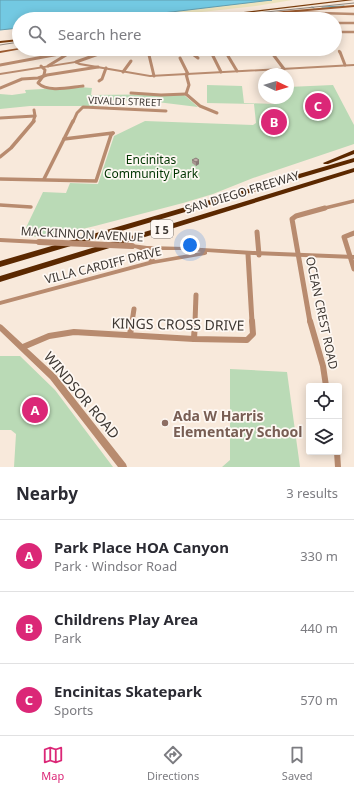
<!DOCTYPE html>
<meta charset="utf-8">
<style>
:root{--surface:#fff;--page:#f2f2f3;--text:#2b2b33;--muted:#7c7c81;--line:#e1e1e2;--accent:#db2777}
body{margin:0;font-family:"Noto Sans",sans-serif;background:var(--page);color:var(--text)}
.controls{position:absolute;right:12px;bottom:12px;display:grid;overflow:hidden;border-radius:4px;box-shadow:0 2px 10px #0003}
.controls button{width:36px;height:36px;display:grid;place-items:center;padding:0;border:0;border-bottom:1px solid var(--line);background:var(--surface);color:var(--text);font:20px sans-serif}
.compass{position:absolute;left:258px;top:68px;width:36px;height:36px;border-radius:50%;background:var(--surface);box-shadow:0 2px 10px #0003;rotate:94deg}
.you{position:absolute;left:190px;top:245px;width:14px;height:14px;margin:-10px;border:3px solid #fff;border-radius:50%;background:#1a73e8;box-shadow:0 0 0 6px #1a73e833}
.badge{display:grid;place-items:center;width:26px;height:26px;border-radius:50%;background:var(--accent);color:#fff;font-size:13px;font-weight:700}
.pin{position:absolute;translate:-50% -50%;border:2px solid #fff;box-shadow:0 1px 4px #0006}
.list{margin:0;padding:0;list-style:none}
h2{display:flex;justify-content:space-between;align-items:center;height:52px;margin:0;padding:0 16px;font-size:17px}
h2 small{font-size:13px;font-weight:400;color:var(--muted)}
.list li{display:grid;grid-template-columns:26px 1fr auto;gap:12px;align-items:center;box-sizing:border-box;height:72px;padding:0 16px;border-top:1px solid var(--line)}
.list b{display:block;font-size:15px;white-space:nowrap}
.list p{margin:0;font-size:13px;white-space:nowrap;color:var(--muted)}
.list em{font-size:13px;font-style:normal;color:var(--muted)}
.icon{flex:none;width:22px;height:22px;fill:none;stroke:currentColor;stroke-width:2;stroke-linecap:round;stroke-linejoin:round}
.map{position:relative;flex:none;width:354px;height:467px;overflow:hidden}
.search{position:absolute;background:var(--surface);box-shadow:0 2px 10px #0003;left:12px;right:12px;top:12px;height:44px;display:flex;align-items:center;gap:10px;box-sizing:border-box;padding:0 14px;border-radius:22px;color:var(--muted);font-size:15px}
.sheet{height:268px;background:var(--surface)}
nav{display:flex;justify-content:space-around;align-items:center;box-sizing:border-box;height:56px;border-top:1px solid var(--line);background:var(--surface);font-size:11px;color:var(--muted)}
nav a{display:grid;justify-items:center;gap:2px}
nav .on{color:var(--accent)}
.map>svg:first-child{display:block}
</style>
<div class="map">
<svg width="354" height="467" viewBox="0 0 354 467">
<rect width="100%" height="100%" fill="#f8e9db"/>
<g fill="#badab6">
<polygon points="207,85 242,86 244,103 275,104 275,98 288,98 288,87 333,85 354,125 354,144 253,178 213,194 183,203 95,226 48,237 22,236 43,192 66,193 70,183 98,184 114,136 145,121 253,125 256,123 254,104 207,103"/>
<polygon points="79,87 92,88 91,95 183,94 198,107 157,102 116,100 108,101 99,106 30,106 0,109 0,94 12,95 26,93 25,90"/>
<polygon points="0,356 20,356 55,390 113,467 14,467 16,434 11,430 0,430"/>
<polygon points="230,369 287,372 300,467 222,467 230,460"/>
</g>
<polygon fill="#ece3bd" points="272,0 292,0 256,6 138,19 112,19"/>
<polygon fill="#73c9e2" stroke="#639eae" points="0,0 272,0 112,19 19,19 19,28 0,30"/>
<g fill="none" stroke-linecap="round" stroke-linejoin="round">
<g stroke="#639eae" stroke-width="1">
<polyline points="312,7 314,8"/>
<polyline points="322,7 344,6"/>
</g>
<g stroke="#b88b6f" stroke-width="2.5">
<polyline points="284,12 354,14"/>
<polyline points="283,13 292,19"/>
<polyline points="335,32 354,32"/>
<polyline points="341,32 336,23 354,23"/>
<polyline points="31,49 35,51 61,52"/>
<polyline points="339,51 340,53"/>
<polyline points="64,53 89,49"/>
<polyline points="101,53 114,49"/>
<polyline points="195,53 211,52 212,53"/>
</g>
<g stroke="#b88b6f" stroke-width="3">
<polyline points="211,52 221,72"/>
<polyline points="340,52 345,65"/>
<polyline points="272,53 284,69"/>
<polyline points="149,55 154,76"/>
<polyline points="228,56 237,71"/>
<polyline points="180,58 188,74"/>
<polyline points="198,58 194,55 195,53 203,52"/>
<polyline points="76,62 104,52"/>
<polyline points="0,65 70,52"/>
<path d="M41,66L45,70L44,75L38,83C48,93 71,87 83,86"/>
<polyline points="48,66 66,55"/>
<polyline points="123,72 131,61"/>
<polyline points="186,74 189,85 186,94 200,106 217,113"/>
<polyline points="99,81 102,79 106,68"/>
<polyline points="0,88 22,79 38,78 47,75 98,67"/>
<polyline points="131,93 161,95 186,94"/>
<polyline points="0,118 35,116"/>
<polyline points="33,122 35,116 34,110"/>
<polyline points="73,122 77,113 83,107 166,111"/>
</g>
<g stroke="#b88b6f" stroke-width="3.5">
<polyline points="64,139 113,133"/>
<polyline points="0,157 11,148 34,121"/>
<polyline points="0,179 96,181 111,135 113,133"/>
<polyline points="44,179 73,121"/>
<polyline points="0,205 31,207"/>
<polyline points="321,209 354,201"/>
</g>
<g stroke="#b88b6f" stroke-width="5">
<polyline points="257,232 259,255"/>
<polyline points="354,233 344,237 354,269"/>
<polyline points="248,254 252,322"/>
<polyline points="132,322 134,309"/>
<polyline points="195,322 196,295"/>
<polyline points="310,322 292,219 296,216 325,208"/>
</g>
<g stroke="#b88b6f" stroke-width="6">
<polyline points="310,321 323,366 326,386"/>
<polyline points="130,335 132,321"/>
<polyline points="194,339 195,321"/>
<polyline points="23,347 49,336 74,332 194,339 247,340 253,334 252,321"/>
<polyline points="337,452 338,467"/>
</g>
<g fill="#b88b6f" fill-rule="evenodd">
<polygon points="76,61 80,63 150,75 354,64 354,66 150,77 79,65 75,63 0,75 0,73"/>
<polygon points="0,238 39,240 42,242 39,244 0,242"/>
<path d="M132,244L147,246L185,247L253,251L354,255V259L253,255L207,252V254L205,255L153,264L0,305V301L149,261C142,249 143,250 130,247L129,246ZM149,250H185L201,252L155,260Z"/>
<polygon points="0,324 2,325 56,375 126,464 127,467 118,467 50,379 0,331"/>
</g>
<g fill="#9b5a2f" fill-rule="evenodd">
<polygon points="354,5 354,7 284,13 230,19 221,19 284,11"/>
<polygon points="19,48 19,49 22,49 0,53 0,51"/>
</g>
<g fill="#7b3d0d" fill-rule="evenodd">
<polygon points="344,0 354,0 197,19 186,19"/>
<polygon points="19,39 19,41 0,43 0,41"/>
</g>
<g fill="#5b2800" fill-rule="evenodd">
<polygon points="354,150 354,154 328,164 324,164 323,163"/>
<polygon points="354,158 354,162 0,267 0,261"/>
<polygon points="354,168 354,172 0,282 0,276"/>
</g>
<g stroke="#92887f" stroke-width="1">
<polyline points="198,19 354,3"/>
<polyline points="0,45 19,42"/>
</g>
<polyline stroke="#b88b6f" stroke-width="6" points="39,242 132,246"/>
</g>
<polygon fill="#a79691" points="192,160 199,160 199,164 196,166 192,163"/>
<polygon fill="#887a76" points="199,160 199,164 196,166 196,162"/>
<polygon fill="#c2aea9" stroke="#887a76" points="196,158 199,160 196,162 192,160"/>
<circle fill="#8d6e63" stroke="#fef8f3" stroke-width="1.5" cx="165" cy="423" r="4"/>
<g text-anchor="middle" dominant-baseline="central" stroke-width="3.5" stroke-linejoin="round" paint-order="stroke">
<g font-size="10" fill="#3e3833" stroke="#fef8f3">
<text transform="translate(125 101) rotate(2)">VIVALDI STREET</text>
</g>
<rect fill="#fef8f3" stroke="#78726d" stroke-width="1" x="151" y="220" width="22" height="18" rx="3"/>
<g font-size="11" font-weight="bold" fill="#3e3833">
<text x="162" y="229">I 5</text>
</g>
<g font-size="12" fill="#013400" stroke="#fef8f3">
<text x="151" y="159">Encinitas<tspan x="151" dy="14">Community Park</tspan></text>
</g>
<g font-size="12" fill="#3e3833" stroke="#fef8f3">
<text transform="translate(242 192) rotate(-17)">SAN DIEGO FREEWAY</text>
<text transform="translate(82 234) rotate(3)">MACKINNON AVENUE</text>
<text transform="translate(103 265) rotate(-14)">VILLA CARDIFF DRIVE</text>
<text transform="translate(322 313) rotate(78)">OCEAN CREST ROAD</text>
</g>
<g font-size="14" fill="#3e3833" stroke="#fef8f3">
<text transform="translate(178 324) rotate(1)">KINGS CROSS DRIVE</text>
<text transform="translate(82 395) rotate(50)">WINDSOR ROAD</text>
</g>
<g font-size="14" font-weight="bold" fill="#785e54" stroke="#fef8f3" text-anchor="start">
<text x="173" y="415">Ada W Harris<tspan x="173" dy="16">Elementary School</tspan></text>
</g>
</g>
</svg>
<div class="controls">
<button><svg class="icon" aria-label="locate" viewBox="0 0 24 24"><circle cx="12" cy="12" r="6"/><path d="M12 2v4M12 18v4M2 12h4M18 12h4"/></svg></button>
<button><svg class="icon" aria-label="layers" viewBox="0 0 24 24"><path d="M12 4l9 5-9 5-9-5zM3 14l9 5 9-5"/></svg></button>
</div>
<svg class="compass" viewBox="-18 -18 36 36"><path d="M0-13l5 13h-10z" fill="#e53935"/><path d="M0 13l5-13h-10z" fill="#7c7c81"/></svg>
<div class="you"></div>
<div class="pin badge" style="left:35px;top:410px">A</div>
<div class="pin badge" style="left:274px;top:122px">B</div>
<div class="pin badge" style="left:318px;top:106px">C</div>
<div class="search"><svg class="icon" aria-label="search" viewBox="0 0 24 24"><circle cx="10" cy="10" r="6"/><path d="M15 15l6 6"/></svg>Search here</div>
</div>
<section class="sheet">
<h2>Nearby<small>3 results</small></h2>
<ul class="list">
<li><span class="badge">A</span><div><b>Park Place HOA Canyon</b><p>Park · Windsor Road</p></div><em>330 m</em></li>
<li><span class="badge">B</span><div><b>Childrens Play Area</b><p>Park</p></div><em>440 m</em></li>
<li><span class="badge">C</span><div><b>Encinitas Skatepark</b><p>Sports</p></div><em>570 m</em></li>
</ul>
</section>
<nav>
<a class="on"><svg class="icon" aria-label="map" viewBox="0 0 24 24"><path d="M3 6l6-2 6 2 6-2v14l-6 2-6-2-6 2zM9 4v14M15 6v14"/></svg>Map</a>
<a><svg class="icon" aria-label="directions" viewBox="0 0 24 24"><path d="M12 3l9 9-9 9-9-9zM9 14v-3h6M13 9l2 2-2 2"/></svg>Directions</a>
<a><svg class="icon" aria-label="saved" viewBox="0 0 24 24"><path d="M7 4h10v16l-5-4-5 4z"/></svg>Saved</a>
</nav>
